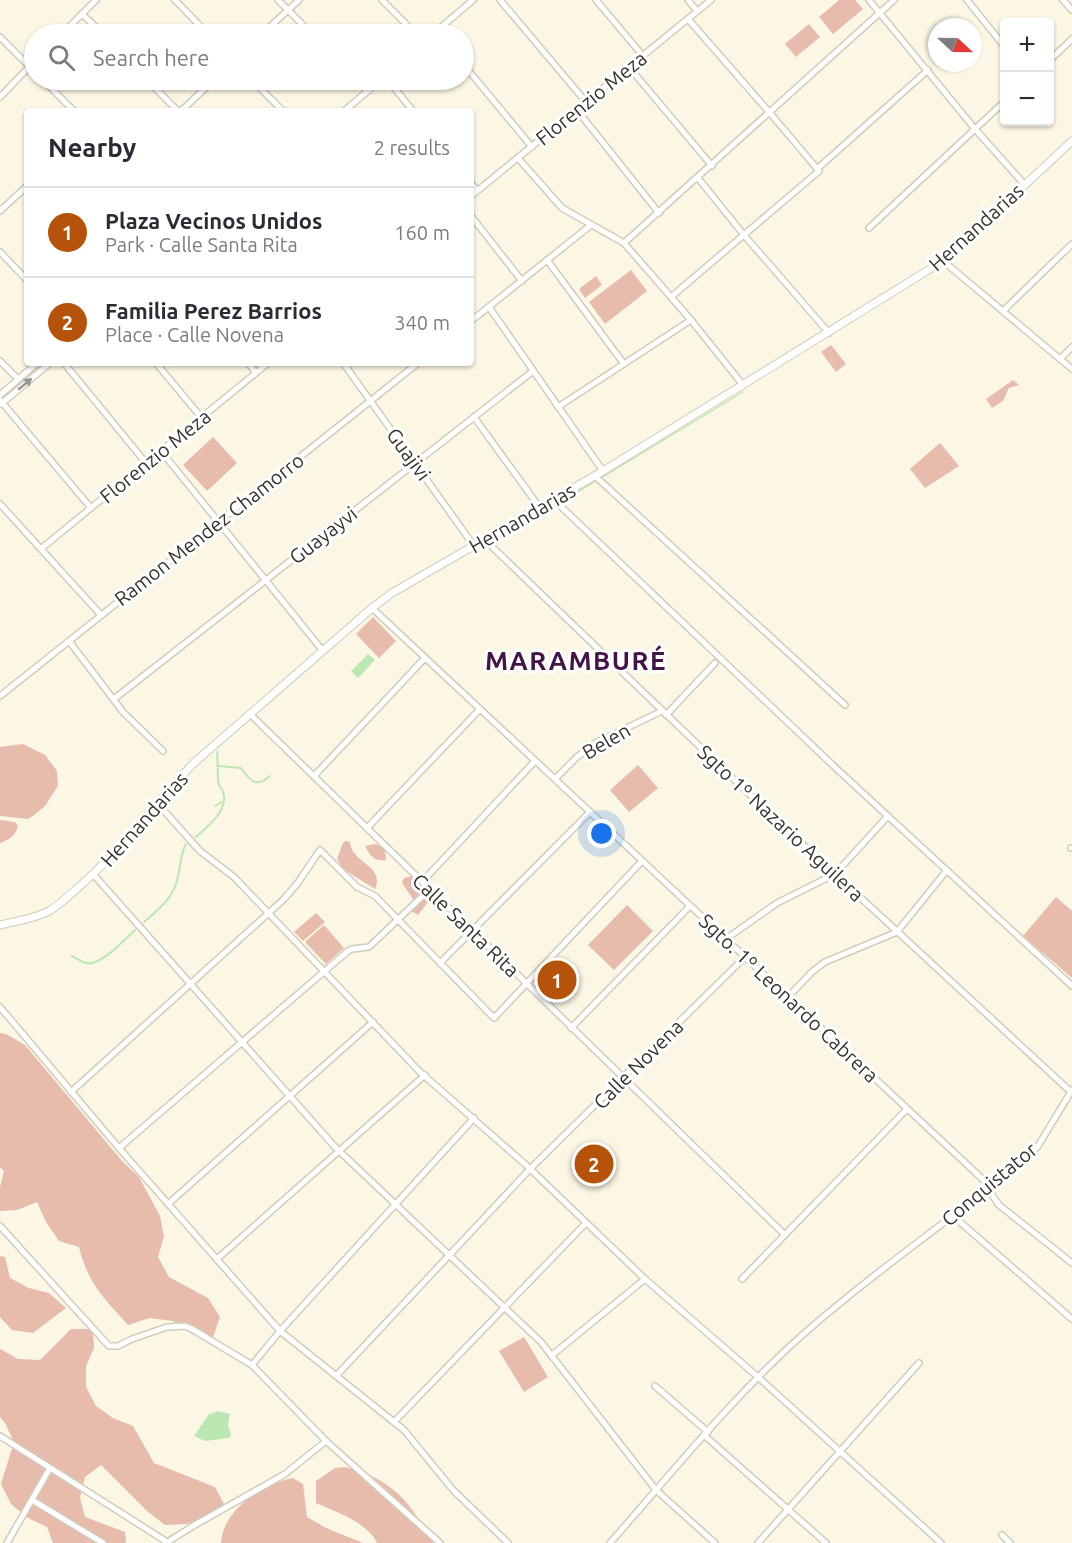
<!DOCTYPE html>
<meta charset="utf-8">
<style>
:root{--surface:#fff;--page:#f2f2f3;--text:#2b2b33;--muted:#7c7c81;--line:#e1e1e2;--accent:#b45309}
body{margin:0;font-family:Ubuntu,sans-serif;background:var(--page);color:var(--text)}
.controls{position:absolute;right:18px;top:18px;display:grid;overflow:hidden;border-radius:6px;box-shadow:0 2px 4px #0004}
.controls button{width:54px;height:54px;display:grid;place-items:center;padding:0;border:0;border-bottom:2px solid var(--line);background:var(--surface);color:var(--text);font:30px sans-serif}
.compass{position:absolute;left:928px;top:18px;width:54px;height:54px;border-radius:50%;background:var(--surface);box-shadow:0 2px 4px #0004;rotate:112deg}
.you{position:absolute;left:602px;top:834px;width:21px;height:21px;margin:-15px;border:4px solid #fff;border-radius:50%;background:#1a73e8;box-shadow:0 0 0 9px #1a73e833}
.badge{display:grid;place-items:center;width:39px;height:39px;border-radius:50%;background:var(--accent);color:#fff;font-size:20px;font-weight:700}
.pin{position:absolute;translate:-50% -50%;border:3px solid #fff;box-shadow:0 2px 6px #0006}
.list{margin:0;padding:0;list-style:none}
h2{display:flex;justify-content:space-between;align-items:center;height:78px;margin:0;padding:0 24px;font-size:26px}
h2 small{font-size:20px;font-weight:400;color:var(--muted)}
.list li{display:grid;grid-template-columns:39px 1fr auto;gap:18px;align-items:center;box-sizing:border-box;height:90px;padding:0 24px;border-top:2px solid var(--line)}
.list b{display:block;font-size:22px;white-space:nowrap}
.list p{margin:0;font-size:20px;white-space:nowrap;color:var(--muted)}
.list em{font-size:20px;font-style:normal;color:var(--muted)}
.icon{flex:none;width:33px;height:33px;fill:none;stroke:currentColor;stroke-width:2;stroke-linecap:round;stroke-linejoin:round}
.map{position:relative;flex:none;width:1072px;height:1543px;overflow:hidden}
.search{position:absolute;background:var(--surface);box-shadow:0 2px 4px #0004;left:24px;top:24px;width:450px;height:66px;display:flex;align-items:center;gap:15px;box-sizing:border-box;padding:0 21px;border-radius:33px;color:var(--muted);font-size:22px}
.panel{position:absolute;background:var(--surface);box-shadow:0 2px 4px #0004;left:24px;top:108px;width:450px;height:258px;border-radius:6px}
.map>svg:first-child{display:block}
</style>
<div class="map">
<svg width="1072" height="1543" viewBox="0 0 1072 1543">
<rect width="100%" height="100%" fill="#fcf6e4"/>
<g fill="#e7bcad">
<polygon points="839,0 855,0 863,9 833,34 819,17"/>
<polygon points="809,24 820,37 796,57 785,44"/>
<polygon points="631,270 647,291 605,324 589,302"/>
<polygon points="596,276 602,285 585,298 579,289"/>
<polygon points="831,345 846,364 836,372 821,352"/>
<polygon points="1013,380 1019,385 1009,388 1003,401 992,408 986,399"/>
<polygon points="213,437 237,463 207,491 183,465"/>
<polygon points="940,443 959,466 925,488 910,469"/>
<polygon points="373,617 396,641 379,658 356,634"/>
<polygon points="23,744 45,755 57,771 58,786 45,806 33,816 28,819 0,816 0,747"/>
<polygon points="638,765 658,788 629,812 610,790"/>
<path d="M0,820L15,822L18,826C15,836 10,839 0,843Z"/>
<path d="M345,841L350,842C350,862 386,866 375,889L343,869L337,859L342,845Z"/>
<path d="M376,844L385,849L386,860C375,862 370,856 365,846Z"/>
<polygon points="412,876 419,881 428,902 418,915 411,911 413,899 402,883 404,878"/>
<polygon points="1056,897 1072,911 1072,978 1023,936"/>
<polygon points="627,905 653,931 614,970 588,945"/>
<polygon points="316,913 325,922 303,941 294,932"/>
<polygon points="324,925 344,948 326,964 305,942"/>
<polygon points="561,959 578,976 553,1001 536,984"/>
<path d="M0,1033L6,1034L25,1045L122,1161L139,1177L160,1216L164,1237L158,1257L169,1277L208,1298L220,1317L212,1340L192,1334L173,1321L150,1318L128,1325C104,1298 88,1284 79,1247L59,1241L46,1222L37,1202L17,1210L0,1211V1187L4,1171L0,1167Z"/>
<polygon points="0,1256 5,1257 10,1278 29,1288 49,1293 66,1308 33,1333 12,1330 0,1317"/>
<polygon points="71,1329 93,1329 94,1348 86,1366 86,1387 96,1406 113,1418 133,1426 154,1463 215,1487 225,1506 208,1519 186,1524 165,1525 147,1511 101,1465 85,1477 80,1498 85,1517 125,1532 126,1543 53,1543 47,1527 28,1518 11,1504 1,1484 14,1442 5,1423 0,1417 0,1349 18,1359 40,1360"/>
<polygon points="524,1337 548,1377 524,1392 499,1351"/>
<path d="M345,1467C393,1479 410,1502 433,1543H377C367,1522 336,1512 316,1503V1481L335,1468Z"/>
<path d="M293,1478L303,1484L307,1517L326,1528L363,1543H221C223,1509 263,1484 293,1478Z"/>
</g>
<g fill="#bbe8b2">
<polygon points="743,391 744,392 495,543 499,539"/>
<polygon points="368,654 375,660 358,678 351,671"/>
<polygon points="218,1411 230,1414 228,1425 231,1435 229,1438 205,1441 194,1436 209,1414"/>
</g>
<g fill="none" stroke-linecap="round" stroke-linejoin="round">
<g stroke="#bbe8b2" stroke-width="2">
<path d="M219,766L241,768C250,780 255,789 270,776"/>
<polyline points="215,806 222,802"/>
<path d="M196,837C209,825 231,809 222,789C221,788 219,787 219,785C217,781 218,759 217,752"/>
<path d="M144,922C160,908 174,898 178,876C181,865 180,855 186,844"/>
<path d="M72,956C76,958 82,962 86,963C100,967 125,939 135,930"/>
</g>
<defs>
<g id="minor">
<polyline points="175,0 208,34"/>
<polyline points="278,0 312,34"/>
<polyline points="382,0 416,34"/>
<polyline points="500,0 586,102"/>
<polyline points="596,0 643,56"/>
<polyline points="688,0 697,11"/>
<polyline points="869,0 975,129 1024,184"/>
<polyline points="967,0 1004,46"/>
<polyline points="1063,0 1072,10"/>
<polyline points="82,14 103,34"/>
<polyline points="62,34 96,0"/>
<polyline points="262,34 299,0"/>
<polyline points="433,34 473,0"/>
<polyline points="0,37 34,71"/>
<polyline points="1050,60 1072,39"/>
<polyline points="464,65 532,147"/>
<polyline points="629,67 712,166"/>
<polyline points="43,80 74,111"/>
<polyline points="147,80 178,111"/>
<polyline points="252,80 283,111"/>
<polyline points="356,80 367,91"/>
<polyline points="388,80 413,111"/>
<polyline points="0,97 34,62"/>
<polyline points="577,110 659,213"/>
<polyline points="181,111 214,80"/>
<polyline points="344,111 381,80"/>
<polyline points="518,158 562,208 624,243 691,320 743,385"/>
<polyline points="817,169 928,70"/>
<polyline points="698,178 744,235 829,333"/>
<polyline points="471,183 477,191"/>
<polyline points="471,196 711,0"/>
<polyline points="0,211 27,186"/>
<polyline points="471,216 522,281"/>
<polyline points="869,228 1004,102"/>
<polyline points="624,243 894,0"/>
<polyline points="0,252 27,280"/>
<polyline points="547,260 624,364"/>
<polyline points="943,261 1072,369"/>
<polyline points="671,297 819,171 770,113 688,19"/>
<polyline points="489,307 603,471"/>
<polyline points="1003,311 1072,244"/>
<polyline points="471,321 591,225"/>
<polyline points="1060,359 1072,347"/>
<polyline points="0,361 18,379"/>
<polyline points="64,363 146,463"/>
<polyline points="156,363 201,417"/>
<polyline points="248,363 256,373"/>
<polyline points="346,363 344,364 474,546"/>
<polyline points="0,395 37,363"/>
<polyline points="0,400 91,508"/>
<polyline points="1,404 50,363"/>
<polyline points="558,407 691,320"/>
<polyline points="474,417 540,508"/>
<polyline points="161,451 323,651"/>
<polyline points="595,476 845,705"/>
<polyline points="554,500 839,771 1072,986"/>
<polyline points="0,504 101,615"/>
<polyline points="485,540 770,814 1071,1092"/>
<polyline points="42,548 268,363"/>
<polyline points="372,608 991,1187"/>
<polyline points="69,641 123,712 163,751"/>
<polyline points="0,696 418,363"/>
<polyline points="114,699 533,371"/>
<polyline points="251,715 784,1234"/>
<polyline points="666,715 715,663"/>
<polyline points="314,776 425,658"/>
<polyline points="555,779 577,757 595,743 662,711"/>
<polyline points="158,804 200,851 234,877 420,1072 526,1165 645,1279 758,1377 941,1543"/>
<polyline points="367,828 480,709"/>
<polyline points="1071,848 1072,848"/>
<polyline points="93,874 335,1147 541,1342 656,1490 715,1543"/>
<polyline points="422,882 535,761"/>
<polyline points="726,939 777,903 835,874 888,816"/>
<polyline points="440,963 590,812"/>
<polyline points="788,997 813,971 825,962 897,932 947,870"/>
<polyline points="0,1007 119,1148 280,1331 404,1430 453,1490 508,1543"/>
<polyline points="571,1028 690,906"/>
<polyline points="71,1092 283,900 297,884 320,850 357,887 375,896 494,1018 642,861"/>
<polyline points="119,1148 348,951 352,949 369,947 429,890"/>
<polyline points="988,1189 999,1205 1072,1263"/>
<polyline points="168,1204 373,1022"/>
<polyline points="953,1216 1072,1319"/>
<polyline points="0,1226 109,1346 118,1346 132,1339 167,1327 185,1326 192,1329 252,1365 326,1441 440,1543"/>
<polyline points="217,1259 425,1075"/>
<polyline points="742,1279 907,1109"/>
<polyline points="551,1356 645,1279"/>
<polyline points="252,1365 280,1331 474,1118"/>
<polyline points="336,1376 530,1169 745,957"/>
<polyline points="655,1386 708,1432"/>
<polyline points="394,1422 586,1223"/>
<polyline points="0,1436 167,1542"/>
<polyline points="705,1436 826,1543"/>
<polyline points="32,1500 103,1543"/>
<polyline points="1002,1535 1010,1543"/>
<polyline points="7,1543 50,1468"/>
<polyline points="166,1543 193,1526 285,1474 326,1441"/>
<path d="M610,1543C671,1474 730,1400 799,1338C870,1275 950,1220 1025,1160L1038,1146L1072,1090"/>
<polyline points="758,1543 919,1363"/>
</g>
<path id="tertiary" d="M0,925C16,921 34,919 49,911C61,904 71,894 81,885C123,848 155,802 195,762L372,608L392,593L603,471L943,261L1072,141"/>
</defs>
<use href="#minor" stroke="#d2ccbb" stroke-width="8"/>
<use href="#tertiary" stroke="#d2ccbb" stroke-width="9"/>
<use href="#minor" stroke="#fff" stroke-width="5"/>
<use href="#tertiary" stroke="#fff" stroke-width="7"/>
</g>
<defs><path id="oneway-solid" d="M-6-.8H1V-3.2L6.5 0L1 3.2V.8H-6Z" transform="scale(1.5)"/></defs>
<use fill="#9a9895" href="#oneway-solid" transform="translate(25 384) rotate(-40)"/>
<g text-anchor="middle" dominant-baseline="central" stroke-width="6" stroke-linejoin="round" paint-order="stroke">
<g font-size="20" fill="#34322b" stroke="#fff">
<text transform="translate(591 98) rotate(-39)">Florenzio Meza</text>
<text transform="translate(976 227) rotate(-42)">Hernandarias</text>
<text transform="translate(409 454) rotate(54)">Guajivi</text>
<text transform="translate(155 456) rotate(-39)">Florenzio Meza</text>
<text transform="translate(522 518) rotate(-30)">Hernandarias</text>
<text transform="translate(209 529) rotate(-38)">Ramon Mendez Chamorro</text>
<text transform="translate(323 535) rotate(-38)">Guayayvi</text>
<text transform="translate(606 741) rotate(-30)">Belen</text>
<text transform="translate(144 819) rotate(-48)">Hernandarias</text>
<text transform="translate(781 823) rotate(43)">Sgto 1º Nazario Aguilera</text>
<text transform="translate(466 925) rotate(44)">Calle Santa Rita</text>
<text transform="translate(789 998) rotate(43)">Sgto. 1º Leonardo Cabrera</text>
<text transform="translate(638 1064) rotate(-45)">Calle Novena</text>
<text transform="translate(989 1184) rotate(-40)">Conquistator</text>
</g>
<g font-size="26" font-weight="bold" letter-spacing="1.5" fill="#431547" stroke="#fff">
<text x="576" y="660">MARAMBURÉ</text>
</g>
</g>
</svg>
<div class="controls">
<button>+</button>
<button>−</button>
</div>
<svg class="compass" viewBox="-18 -18 36 36"><path d="M0-13l5 13h-10z" fill="#e53935"/><path d="M0 13l5-13h-10z" fill="#7c7c81"/></svg>
<div class="you"></div>
<div class="pin badge" style="left:557px;top:980px">1</div>
<div class="pin badge" style="left:594px;top:1164px">2</div>
<div class="search"><svg class="icon" aria-label="search" viewBox="0 0 24 24"><circle cx="10" cy="10" r="6"/><path d="M15 15l6 6"/></svg>Search here</div>
<section class="panel">
<h2>Nearby<small>2 results</small></h2>
<ul class="list">
<li><span class="badge">1</span><div><b>Plaza Vecinos Unidos</b><p>Park · Calle Santa Rita</p></div><em>160 m</em></li>
<li><span class="badge">2</span><div><b>Familia Perez Barrios</b><p>Place · Calle Novena</p></div><em>340 m</em></li>
</ul>
</section>
</div>
